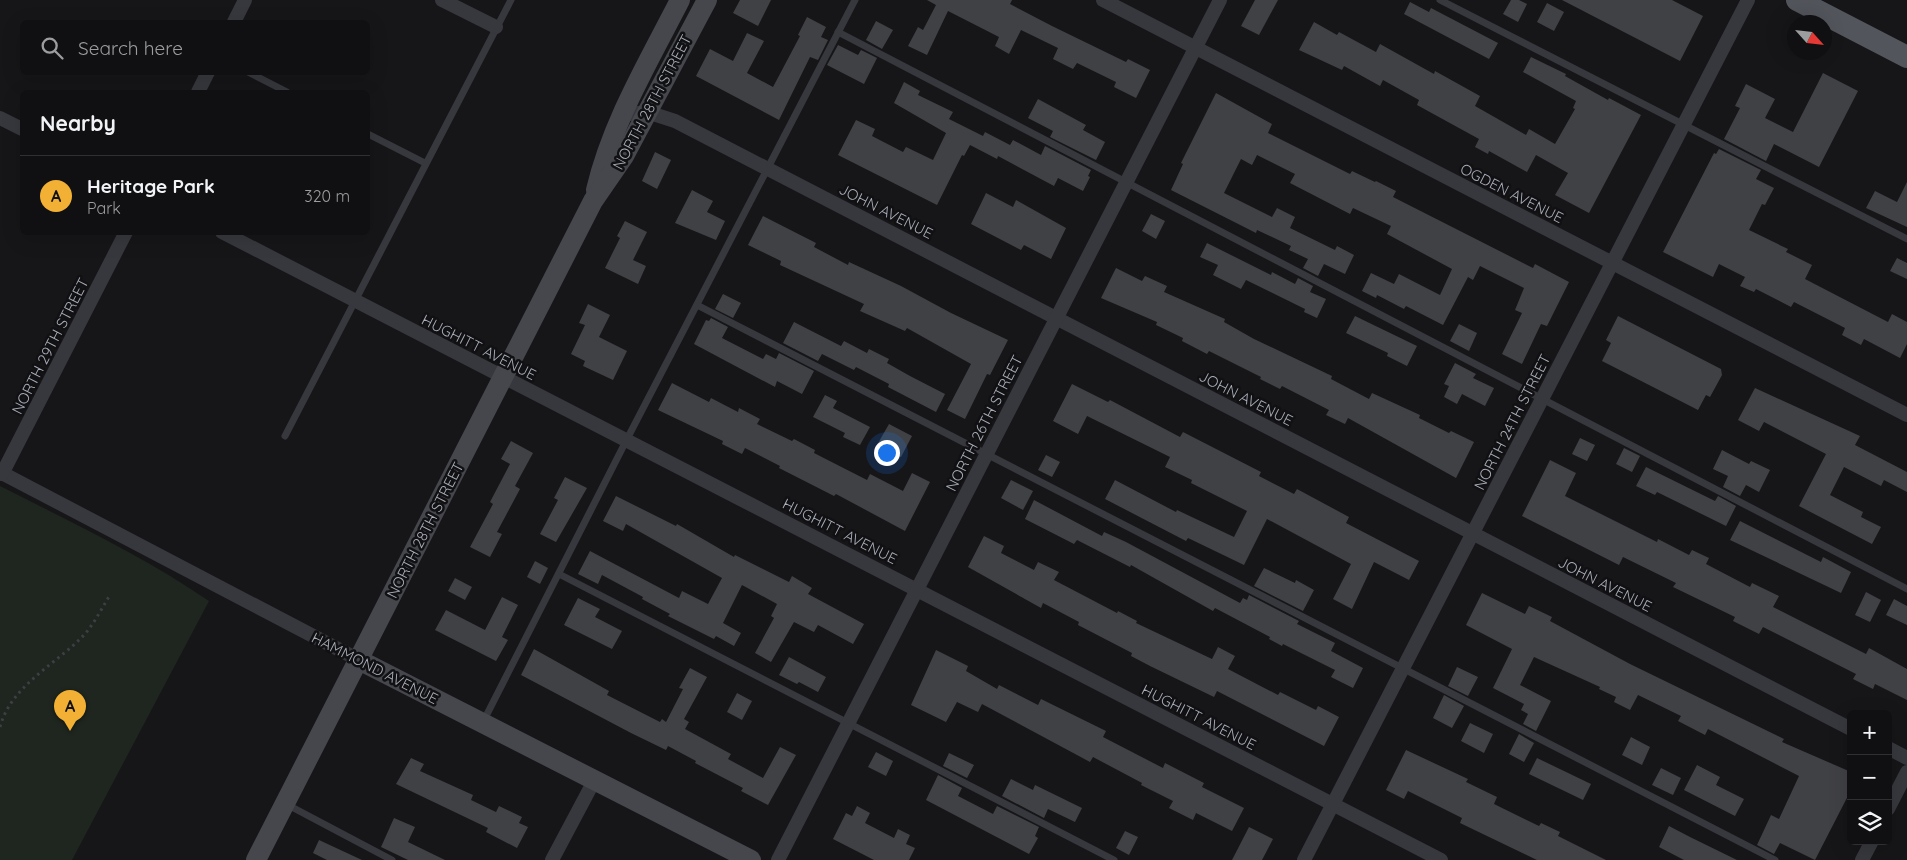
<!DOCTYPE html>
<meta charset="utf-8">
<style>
:root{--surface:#101012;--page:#1e1e20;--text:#f1f3f6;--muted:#9c9d9f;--line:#303032;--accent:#f2b134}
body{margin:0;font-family:Quicksand,sans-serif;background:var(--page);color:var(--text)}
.controls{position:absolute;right:15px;bottom:15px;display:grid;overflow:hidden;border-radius:8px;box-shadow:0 5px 20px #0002}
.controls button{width:45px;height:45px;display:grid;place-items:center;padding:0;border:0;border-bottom:1px solid var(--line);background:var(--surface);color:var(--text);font:25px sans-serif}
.compass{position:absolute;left:1787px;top:15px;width:45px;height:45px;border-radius:50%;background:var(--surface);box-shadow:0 5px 20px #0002;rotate:117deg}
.you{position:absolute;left:886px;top:452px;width:18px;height:18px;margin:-12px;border:4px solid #fff;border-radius:50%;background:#1a73e8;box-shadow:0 0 0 8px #1a73e833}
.badge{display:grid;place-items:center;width:32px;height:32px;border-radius:50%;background:var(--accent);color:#111;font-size:16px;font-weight:700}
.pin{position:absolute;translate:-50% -41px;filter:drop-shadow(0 1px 2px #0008)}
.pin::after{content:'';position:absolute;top:26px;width:18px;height:15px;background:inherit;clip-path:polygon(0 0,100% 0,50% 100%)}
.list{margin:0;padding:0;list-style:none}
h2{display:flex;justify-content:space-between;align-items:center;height:65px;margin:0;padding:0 20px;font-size:21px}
h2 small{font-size:16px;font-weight:400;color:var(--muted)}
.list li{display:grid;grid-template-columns:32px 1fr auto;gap:15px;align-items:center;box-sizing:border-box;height:80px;padding:0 20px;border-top:1px solid var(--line)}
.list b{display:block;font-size:19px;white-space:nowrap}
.list p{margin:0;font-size:16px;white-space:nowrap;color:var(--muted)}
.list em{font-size:16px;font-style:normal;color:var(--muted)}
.icon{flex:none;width:28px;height:28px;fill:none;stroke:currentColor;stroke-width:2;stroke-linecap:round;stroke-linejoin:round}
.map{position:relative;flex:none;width:1907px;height:860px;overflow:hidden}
.search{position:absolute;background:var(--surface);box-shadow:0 5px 20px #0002;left:20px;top:20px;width:350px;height:55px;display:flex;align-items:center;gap:12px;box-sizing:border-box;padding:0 18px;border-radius:8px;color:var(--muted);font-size:19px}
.panel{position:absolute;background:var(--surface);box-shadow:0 5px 20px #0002;left:20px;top:90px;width:350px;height:145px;border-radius:8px}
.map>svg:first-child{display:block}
</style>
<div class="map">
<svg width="1907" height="860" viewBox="0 0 1907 860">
<rect width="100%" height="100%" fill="#161618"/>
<path fill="#1e261f" d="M0,486C71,522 143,556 209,601L72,860H0Z"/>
<g fill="#404145">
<polygon points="740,0 771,0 758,26 733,13"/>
<polygon points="927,0 1012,0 1010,4 1052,26 1126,62 1128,59 1150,70 1136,98 1114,87 1116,82 1077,63 1073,69 1053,59 1058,48 1021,30 1009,54 995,46 999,37 948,11 927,55 908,46 918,27 923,30 936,5"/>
<polygon points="1255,0 1278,0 1259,35 1241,26"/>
<polygon points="1511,0 1519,0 1527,4 1518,22 1503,14"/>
<polygon points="1562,0 1672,0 1703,16 1680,61"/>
<polygon points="1410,2 1429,12 1431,8 1498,43 1489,59 1404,14"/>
<polygon points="1547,3 1564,12 1554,31 1537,22"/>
<polygon points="807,17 826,27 821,37 828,40 818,60 810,57 779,120 696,76 710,49 733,61 747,33 764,41 747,73 773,87 800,36 798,35"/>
<polygon points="876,21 893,30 882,49 866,40"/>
<polygon points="1314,22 1337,35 1339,32 1376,52 1380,44 1434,74 1435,71 1480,96 1475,106 1526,135 1529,129 1555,144 1575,109 1573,108 1576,101 1523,72 1531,57 1566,74 1565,76 1608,100 1609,98 1641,115 1589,213 1555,195 1568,173 1536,155 1527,172 1489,151 1488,154 1475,147 1479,139 1417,105 1419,100 1383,80 1380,86 1344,66 1342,70 1299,50"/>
<polygon points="838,45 858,55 861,50 877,58 864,84 827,65"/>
<polygon points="1823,73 1858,91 1819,167 1774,144 1766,161 1724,139 1740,108 1735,106 1746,84 1775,99 1765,118 1793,132"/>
<polygon points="904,82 920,91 918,95 953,112 949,119 983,136 985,132 1010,145 1013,140 1041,155 1045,146 1091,170 1088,176 1090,177 1083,191 1058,178 1054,186 998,156 997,159 970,145 964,156 962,155 937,205 838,155 856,120 875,129 872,136 903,152 906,147 933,160 946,133 894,103"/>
<polygon points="1216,93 1272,124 1268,133 1350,174 1352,171 1375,182 1376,181 1396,191 1393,197 1533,268 1535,264 1569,282 1547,326 1541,324 1522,364 1502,354 1522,313 1515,310 1524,288 1480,266 1473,280 1468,277 1443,325 1406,306 1404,309 1377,295 1376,298 1362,291 1371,273 1394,284 1399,274 1440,295 1452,269 1387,234 1391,226 1353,208 1350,214 1290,183 1295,174 1257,155 1252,165 1241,159 1224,193 1272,217 1277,208 1295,217 1290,228 1335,250 1337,246 1354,255 1345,274 1324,264 1318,276 1303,268 1308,259 1289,250 1291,246 1257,230 1256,233 1171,190 1183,164 1181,163"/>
<polygon points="1038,99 1086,125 1083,130 1105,142 1096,160 1050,137 1053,131 1028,118"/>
<polygon points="1719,149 1761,170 1756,179 1774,188 1765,205 1762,204 1749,230 1788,249 1786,252 1812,265 1805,279 1888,322 1892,314 1907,322 1907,344 1900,358 1864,339 1861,345 1842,335 1845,328 1794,302 1791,307 1756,289 1754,292 1740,286 1745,277 1719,264 1713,277 1663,252 1714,153 1716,154"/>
<polygon points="655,152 671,160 657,189 642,181"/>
<polygon points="1907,182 1907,227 1866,208 1875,191 1897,202"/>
<polygon points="692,190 713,201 707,212 725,221 716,240 675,223"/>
<polygon points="986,193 1013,207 1016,200 1066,228 1051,259 1024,245 1021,250 971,224"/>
<polygon points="1151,214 1165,221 1156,239 1142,231"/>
<polygon points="763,216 816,243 814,247 848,265 849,262 901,286 951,313 1008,340 990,375 987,374 965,419 947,410 971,364 907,328 905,331 860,311 864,304 780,265 781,261 748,245"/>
<polygon points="625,221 647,232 633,260 646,266 638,284 605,268 620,238 617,236"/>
<polygon points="1207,243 1271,275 1272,272 1295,284 1298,278 1313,286 1310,292 1326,299 1317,318 1304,312 1305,309 1246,280 1241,289 1213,275 1218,265 1200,257"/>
<polygon points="1897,258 1907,263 1907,279 1890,271"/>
<polygon points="1116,268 1142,281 1145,276 1167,286 1164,292 1225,319 1224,322 1254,339 1332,376 1331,379 1369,399 1372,393 1420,415 1419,418 1449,433 1451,431 1474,442 1456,478 1348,418 1345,424 1326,415 1329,410 1282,386 1280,389 1260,379 1261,377 1209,351 1207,354 1182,341 1183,338 1156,325 1157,322 1101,298"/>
<polygon points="723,294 741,303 733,318 715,309"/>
<polygon points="588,304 610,315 599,337 627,351 613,380 583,366 585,361 571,354 585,325 579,323"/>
<polygon points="1355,316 1417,346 1407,366 1387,356 1388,353 1346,333"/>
<polygon points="1618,316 1721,369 1722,375 1710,397 1706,395 1698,410 1602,361 1611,343 1606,340"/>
<polygon points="711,318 728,327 722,338 763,359 766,354 776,359 779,353 814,371 802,394 777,381 775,387 694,344 706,320 709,321"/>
<polygon points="794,322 841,346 844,341 867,353 869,349 889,359 887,363 910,376 945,394 936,412 888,387 889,384 856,367 854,370 822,354 818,361 783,343"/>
<polygon points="1459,324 1477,333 1469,351 1450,341"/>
<polygon points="1455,363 1476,374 1473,378 1494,388 1485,406 1462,394 1457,404 1444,397 1449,386 1444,384"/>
<polygon points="672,383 709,402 711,398 738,412 739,408 760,419 757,424 792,441 794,439 815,450 814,453 867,480 870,474 903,491 912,473 930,482 905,531 836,494 834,496 779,468 780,466 745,448 742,454 722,444 723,441 658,410"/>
<polygon points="1072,384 1108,402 1110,400 1180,437 1183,432 1261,472 1259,476 1294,494 1297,489 1349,517 1346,523 1419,561 1409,580 1374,562 1352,609 1333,599 1351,564 1267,519 1244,565 1188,538 1186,541 1105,499 1115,480 1176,512 1177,510 1234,537 1247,511 1191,483 1192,480 1165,467 1170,457 1087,416 1078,434 1053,421"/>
<polygon points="1755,388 1860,436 1855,445 1907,472 1907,492 1884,480 1881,486 1844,467 1830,495 1863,512 1861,517 1881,527 1872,544 1799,506 1826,454 1764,422 1759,431 1738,420"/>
<polygon points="825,395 837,401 833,408 870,427 860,445 843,437 845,433 813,417"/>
<polygon points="889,424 912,436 901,457 877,445"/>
<polygon points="1580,438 1595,445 1587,461 1572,454"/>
<polygon points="511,441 533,453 515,486 520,489 497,532 502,534 490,557 470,547 493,504 490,502 510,464 501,459"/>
<polygon points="1624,448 1640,456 1632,472 1616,464"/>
<polygon points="1722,450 1749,464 1751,461 1770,470 1759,492 1746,485 1740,496 1723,487 1728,476 1713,469"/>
<polygon points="1046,455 1060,462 1052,477 1038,470"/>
<polygon points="1550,460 1576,473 1565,496 1657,542 1658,539 1689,555 1692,550 1709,558 1706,564 1750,587 1752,583 1779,596 1773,607 1866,654 1869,648 1907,669 1907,700 1875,684 1873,689 1853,679 1856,674 1763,627 1759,634 1733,621 1735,617 1673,587 1676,583 1623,557 1619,565 1522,516"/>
<polygon points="1646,467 1715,501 1718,496 1736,506 1726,526 1657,492 1655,495 1636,486"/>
<polygon points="565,477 587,488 556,542 540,534 558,500 554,498"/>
<polygon points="1011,480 1033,491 1023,510 1001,498"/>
<polygon points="616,496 676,526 677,524 734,557 735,555 789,582 792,576 812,588 808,594 864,624 853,644 818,625 814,632 794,622 771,662 755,653 774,618 771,616 777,604 742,585 723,623 741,633 734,646 716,636 714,639 668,616 670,614 642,599 643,597 602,575 598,584 578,574 590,551 679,598 682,591 708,604 722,578 626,524 623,531 603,521"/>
<polygon points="1034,500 1102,536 1104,532 1126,542 1240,603 1243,598 1247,600 1249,595 1299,621 1297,624 1335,643 1331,651 1363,668 1353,688 1331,677 1335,670 1283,644 1282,646 1269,639 1270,637 1215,608 1213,611 1131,565 1130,567 1077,540 1074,544 1025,519"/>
<polygon points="1740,521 1821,562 1823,557 1851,572 1841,593 1730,540"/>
<polygon points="984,536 1004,546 1001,553 1034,570 1038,562 1059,572 1054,580 1117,613 1118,611 1137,621 1136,623 1212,659 1218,647 1235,656 1228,669 1278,695 1280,692 1316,710 1318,706 1339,717 1324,746 1217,691 1214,697 1150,666 1131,656 1132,653 1078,625 1079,622 1043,603 1041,608 968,567"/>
<polygon points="535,561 548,568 540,584 527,577"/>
<polygon points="1264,568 1295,583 1296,580 1314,590 1303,611 1254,586"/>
<polygon points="455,578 472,587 465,600 448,591"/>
<polygon points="1866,592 1881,600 1870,622 1855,615"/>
<polygon points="1482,593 1525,614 1529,606 1552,617 1550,621 1630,664 1784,739 1782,742 1851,772 1851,790 1815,860 1780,843 1774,854 1757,845 1771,815 1779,819 1799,776 1708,729 1705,735 1678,721 1681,716 1638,695 1630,710 1614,702 1616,697 1599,689 1600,687 1534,657 1520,685 1551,701 1536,731 1523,724 1528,714 1521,710 1524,704 1493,688 1512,649 1466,625"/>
<polygon points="502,597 518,605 502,637 508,640 496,661 435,630 446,610 485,630"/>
<polygon points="578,598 600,609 595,617 622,631 612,649 564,625"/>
<polygon points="1894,599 1907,606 1907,625 1886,615"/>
<polygon points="534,649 609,691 607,695 660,722 662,719 666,722 683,689 679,688 690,668 707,677 684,719 689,722 685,729 731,754 728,759 763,778 780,747 796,755 768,805 741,791 743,788 695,763 696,761 668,746 666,750 631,733 521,675"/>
<polygon points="936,650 968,666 966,671 997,689 999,685 1038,705 1041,699 1106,731 1103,737 1163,768 1165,763 1204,783 1202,787 1244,808 1232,831 1196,813 1193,820 1169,808 1173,801 1141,785 1142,783 1093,757 1090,762 982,704 978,712 957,702 946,722 911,705"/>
<polygon points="789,657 826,677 818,692 799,682 797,684 779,675"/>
<polygon points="1457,667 1478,677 1468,696 1448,686"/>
<polygon points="737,693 752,701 742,720 727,712"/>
<polygon points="1444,695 1464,706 1452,728 1433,718"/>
<polygon points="1470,723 1493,734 1484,753 1461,741"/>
<polygon points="1519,734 1534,743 1524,762 1509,754"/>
<polygon points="1631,737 1650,747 1642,765 1622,755"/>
<polygon points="1406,750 1468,779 1466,782 1497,797 1494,804 1539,826 1541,823 1560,832 1558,836 1606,860 1537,860 1460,823 1462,818 1408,791 1404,799 1386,790"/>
<polygon points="876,752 893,761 886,776 868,767"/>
<polygon points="949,753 974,765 967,778 943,766"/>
<polygon points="411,758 424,764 420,771 473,795 471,800 496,812 499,806 522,817 519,823 528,827 517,848 486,832 488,828 396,784"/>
<polygon points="1537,758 1591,784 1583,800 1529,774"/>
<polygon points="1697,765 1720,777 1716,785 1744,799 1735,816 1684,790"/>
<polygon points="1661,768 1681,778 1673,795 1652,785"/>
<polygon points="938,775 962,788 958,796 993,814 997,806 1039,827 1035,836 1038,838 1029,854 926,800"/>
<polygon points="1011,779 1033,790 1035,785 1082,808 1075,822 1048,809 1044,818 1002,796"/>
<polygon points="857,806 870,813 865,823 894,838 898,829 910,835 906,844 915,848 909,860 874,860 833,839 846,813 852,816"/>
<polygon points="394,818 415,827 408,842 445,860 408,860 381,847"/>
<polygon points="1669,826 1690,837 1737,860 1684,860 1659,847"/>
<polygon points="1249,827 1273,839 1262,860 1232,860"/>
<polygon points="1125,831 1138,837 1129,855 1116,848"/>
<polygon points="319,840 362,860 327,860 313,853"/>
</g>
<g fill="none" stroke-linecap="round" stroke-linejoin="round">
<path stroke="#3d3f44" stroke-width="3" stroke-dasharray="2.5 4" stroke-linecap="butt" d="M0,727C11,685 57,664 85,634C95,622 102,608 110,595"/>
<g stroke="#37383d" stroke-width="7">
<polyline points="1440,0 1907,239"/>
<polyline points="838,32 1907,589"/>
<polyline points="248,72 287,92"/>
<polyline points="368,134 425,163"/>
<polyline points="697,305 1775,860"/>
<polyline points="285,436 511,0"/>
<polyline points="559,574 1114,860"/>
<polyline points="483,722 626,441 855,0"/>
<polyline points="286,804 392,860"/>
</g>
<g stroke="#37383d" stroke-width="14">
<polyline points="442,0 496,27"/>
<polyline points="1103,0 1907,415"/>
<polyline points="234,22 245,0"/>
<polyline points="198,92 208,72"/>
<polyline points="621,115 647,112 675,121 1851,729"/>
<polyline points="0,118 22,129"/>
<polyline points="222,232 1441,860"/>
<polyline points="0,472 359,660"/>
<polyline points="2,474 126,232"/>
<polyline points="1888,748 1907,758"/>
<polyline points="1888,809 1907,772"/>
<polyline points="552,860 594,781"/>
<polyline points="778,860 1220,0"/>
<polyline points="1304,860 1748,0"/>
<polyline points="1862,860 1872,841"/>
</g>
<g stroke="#45474d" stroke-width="20">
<path d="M596,190C612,122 649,61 680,0"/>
<polyline points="359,660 751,860"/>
<polyline points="256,860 593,201 624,156 707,0"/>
</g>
<polyline stroke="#53555c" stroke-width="22" points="1797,0 1907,57"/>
</g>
<g text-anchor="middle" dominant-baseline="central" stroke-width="5" stroke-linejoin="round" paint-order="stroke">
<g font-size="15" fill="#a8adb8" stroke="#111113">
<text transform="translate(652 102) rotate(-62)">NORTH 28TH STREET</text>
<text transform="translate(1512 193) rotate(27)">OGDEN AVENUE</text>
<text transform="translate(886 211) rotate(27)">JOHN AVENUE</text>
<text transform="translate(50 346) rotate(-63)">NORTH 29TH STREET</text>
<text transform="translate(479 347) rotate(27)">HUGHITT AVENUE</text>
<text transform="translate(1246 398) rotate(27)">JOHN AVENUE</text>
<text transform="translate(1512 422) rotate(-63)">NORTH 24TH STREET</text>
<text transform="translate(984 423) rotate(-63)">NORTH 26TH STREET</text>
<text transform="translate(425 530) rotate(-63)">NORTH 28TH STREET</text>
<text transform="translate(840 531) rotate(27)">HUGHITT AVENUE</text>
<text transform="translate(1605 584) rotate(27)">JOHN AVENUE</text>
<text transform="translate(375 668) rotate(27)">HAMMOND AVENUE</text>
<text transform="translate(1199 717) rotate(27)">HUGHITT AVENUE</text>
</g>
</g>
</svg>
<div class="controls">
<button>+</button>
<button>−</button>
<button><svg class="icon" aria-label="layers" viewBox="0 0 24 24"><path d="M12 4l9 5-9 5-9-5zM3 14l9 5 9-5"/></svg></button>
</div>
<svg class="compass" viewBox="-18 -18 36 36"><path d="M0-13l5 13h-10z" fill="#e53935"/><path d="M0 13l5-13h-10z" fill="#9c9d9f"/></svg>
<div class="you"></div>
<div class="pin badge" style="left:70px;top:731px">A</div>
<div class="search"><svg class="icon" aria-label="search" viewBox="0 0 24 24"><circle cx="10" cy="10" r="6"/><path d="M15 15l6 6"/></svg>Search here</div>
<section class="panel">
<h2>Nearby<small></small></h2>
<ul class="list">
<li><span class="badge">A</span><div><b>Heritage Park</b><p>Park</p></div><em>320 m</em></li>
</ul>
</section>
</div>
